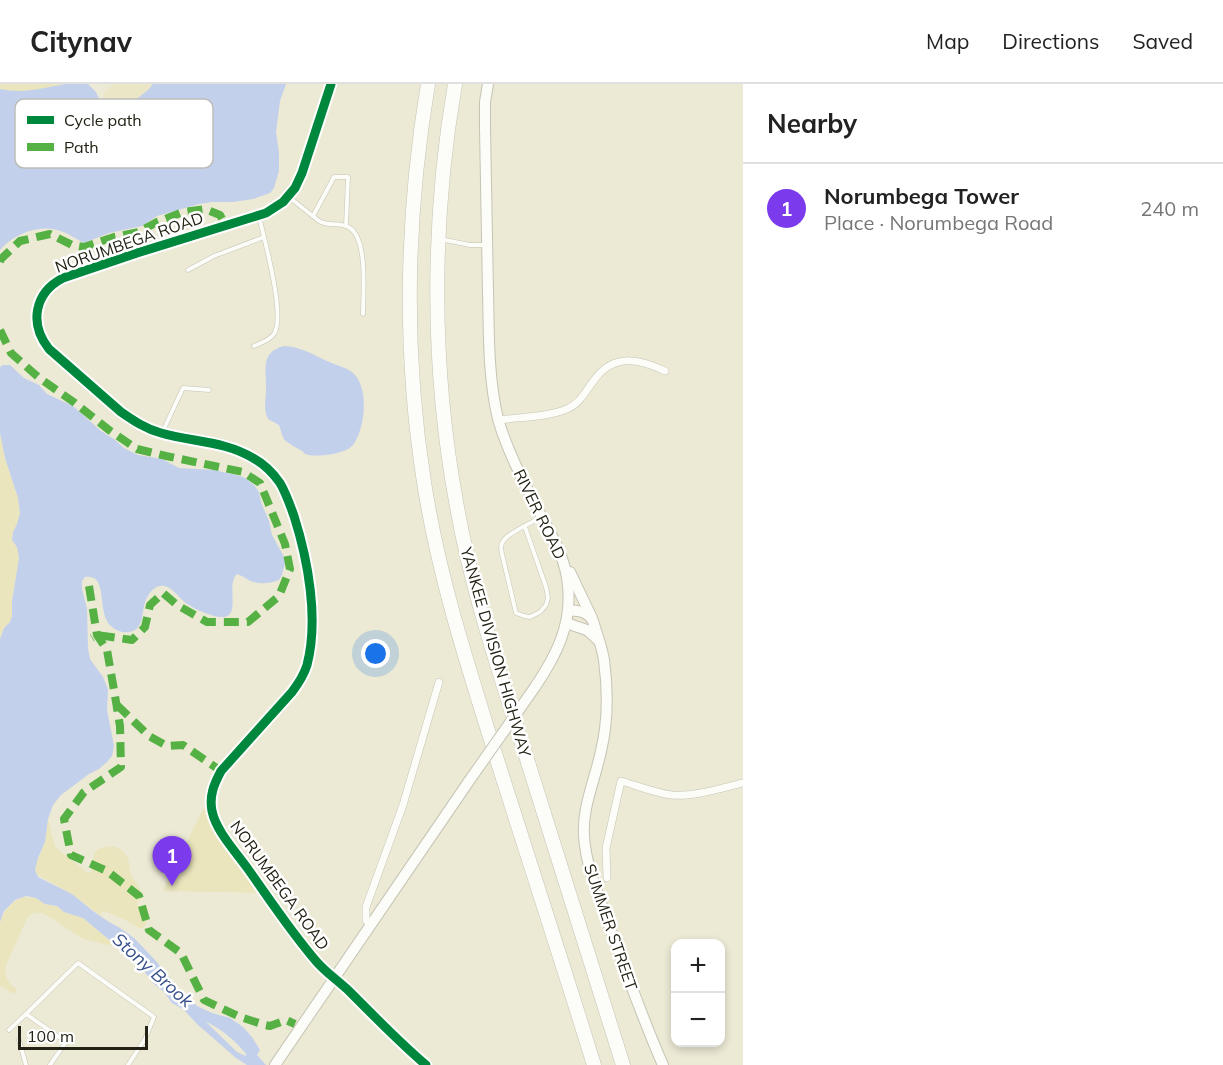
<!DOCTYPE html>
<meta charset="utf-8">
<style>
:root{--surface:#fff;--page:#f6f6f6;--text:#222;--muted:#767676;--line:#e0e0e0;--accent:#7c3aed}
body{margin:0;font-family:Mulish,sans-serif;background:var(--page);color:var(--text)}
.controls{position:absolute;right:18px;bottom:18px;display:grid;overflow:hidden;border-radius:12px;box-shadow:0 3px 9px #0003}
.controls button{width:54px;height:54px;display:grid;place-items:center;padding:0;border:0;border-bottom:2px solid var(--line);background:var(--surface);color:var(--text);font:30px sans-serif}
.scale{position:absolute;left:18px;bottom:15px;width:130px;box-sizing:border-box;padding-left:6px;border:3px solid #232214;border-top:0;font-size:16px;line-height:21px;white-space:nowrap;color:#232214;-webkit-text-stroke:4px #fff;paint-order:stroke}
.you{position:absolute;left:376px;top:570px;width:21px;height:21px;margin:-15px;border:4px solid #fff;border-radius:50%;background:#1a73e8;box-shadow:0 0 0 9px #1a73e833}
.badge{display:grid;place-items:center;width:39px;height:39px;border-radius:50%;background:var(--accent);color:#fff;font-size:20px;font-weight:700}
.pin{position:absolute;translate:-50% -50px;filter:drop-shadow(0 2px 3px #0008)}
.pin::after{content:'';position:absolute;top:32px;width:21px;height:18px;background:inherit;clip-path:polygon(0 0,100% 0,50% 100%)}
.list{margin:0;padding:0;list-style:none}
h2{display:flex;justify-content:space-between;align-items:center;height:78px;margin:0;padding:0 24px;font-size:26px}
h2 small{font-size:20px;font-weight:400;color:var(--muted)}
.list li{display:grid;grid-template-columns:39px 1fr auto;gap:18px;align-items:center;box-sizing:border-box;height:90px;padding:0 24px;border-top:2px solid var(--line)}
.list b{display:block;font-size:22px;white-space:nowrap}
.list p{margin:0;font-size:20px;white-space:nowrap;color:var(--muted)}
.list em{font-size:20px;font-style:normal;color:var(--muted)}
.map{position:relative;flex:none;width:743px;height:981px;overflow:hidden}
header{display:flex;align-items:center;gap:36px;box-sizing:border-box;height:84px;padding:0 30px;background:var(--surface);border-bottom:2px solid var(--line)}
header strong{font-size:28px}
nav{display:flex;gap:33px;margin-inline-start:auto;font-size:21px}
main{display:flex}
aside{flex:1;background:var(--surface)}
.map>svg:first-child{display:block}
</style>
<header>
<strong>Citynav</strong>
<nav><a>Map</a><a>Directions</a><a>Saved</a></nav>
</header>
<main>
<div class="map">
<svg width="743" height="981" viewBox="0 0 743 981">
<rect width="100%" height="100%" fill="#ece9d5"/>
<polygon fill="#ebe7c6" points="113,0 153,0 148,6 138,14 122,19 115,26 108,27 102,22 104,10"/>
<g fill="#eae5bd">
<path d="M0,0H65C43,5 23,10 0,5Z"/>
<polygon points="0,349 5,374 18,414 20,429 17,440 13,448 12,456 17,463 19,474 12,517 12,532 10,538 4,544 0,555"/>
<polygon points="212,707 216,739 265,809 163,807"/>
<path d="M48,735L55,763L88,789L91,788C93,783 92,774 95,769C103,758 122,761 127,773C130,779 129,786 132,792C135,799 142,804 142,813L138,817L137,820C143,830 153,831 143,844H139L120,833L104,827L101,828V832L72,810L36,790L35,782L45,758Z"/>
<path d="M22,813L36,814L49,821L57,822L64,828L83,834L117,863L83,855L45,830C37,828 33,828 27,834L6,881C4,893 7,898 17,906L14,910L0,902V836C5,826 11,818 22,813Z"/>
</g>
<g fill="#c2d0ec" fill-rule="evenodd">
<path d="M65,0H88L96,8L102,22L108,26H115L122,19L138,14L148,6L153,0H286L280,17L276,48L279,69V87L274,104L270,109L253,115L233,118H212L199,120L157,132L142,142L109,149L84,159C74,154 64,146 52,145C33,142 12,152 0,166V5C23,10 43,4 65,0Z"/>
<path d="M284,262C299,262 314,271 327,277C337,282 348,283 355,291C369,307 365,345 353,361C346,370 316,374 305,370C304,369 303,368 302,367C297,364 291,361 286,357C282,354 281,346 279,341L268,335C263,324 266,317 266,306C267,288 259,268 284,262Z"/>
<path d="M3,281H10L24,294L39,301L47,310L73,322L101,347L114,355L124,364L138,371L162,375L179,384L214,386L236,391L245,394L254,401L259,408L261,418L269,437L272,451L283,471L285,479L282,491L279,496C269,500 255,501 247,495C243,493 241,491 237,490C224,502 246,540 214,532C205,529 196,526 189,521C178,515 169,495 155,504C136,517 150,545 129,548C123,549 117,547 112,543C95,530 110,489 85,493L82,497V505L87,525L88,564L90,575L103,593L108,605L107,626L114,662L112,672L107,678L99,685L89,690L61,711L53,721L48,735L45,758L38,774L35,786L38,793L72,810L93,827L109,838L120,844L134,854L155,876L184,911L197,922L212,929L230,934L243,943L252,953L260,966L257,971L266,981H247L236,974L197,940L183,925L172,919L164,908L153,899L144,887L130,873L83,834L64,828L57,822L45,820L36,814L26,812L15,816L4,827L0,838V555L4,544L10,538L12,532V517L19,474L17,463L12,456L13,448L17,440L20,429L18,414L5,374L0,349V283ZM205,937C221,945 235,956 246,970V972L237,968Z"/>
</g>
<g fill="none" stroke-linecap="round" stroke-linejoin="round">
<defs>
<g id="lane">
<path d="M289,113L319,137C328,142 337,139 346,142C369,149 363,210 363,230"/>
<polyline points="313,132 334,93 348,93 346,142"/>
<polyline points="440,155 470,161 486,161"/>
<polyline points="188,186 214,172 264,153"/>
<path d="M254,262C261,259 270,256 274,250C286,232 264,155 259,132"/>
<polyline points="162,349 183,304 209,306"/>
<path d="M525,443L546,503L548,514L546,521L540,528L530,533L524,532L516,529L502,470C501,465 500,461 504,456C508,449 533,438 541,433"/>
<polyline points="9,946 26,930"/>
<polyline points="19,956 26,981"/>
<polyline points="50,981 66,958 26,930 78,879 154,933 145,955 128,981"/>
</g>
<g id="street">
<path d="M331,0L302,89L295,104L283,118L266,129L137,169L63,194C34,209 29,240 49,265L121,328C134,337 146,345 161,349C192,358 225,357 253,374C264,380 273,389 280,399C286,409 290,421 294,432C308,476 319,535 307,581C304,591 298,600 292,608L221,687C214,700 209,712 212,727C216,747 236,768 248,785C270,816 291,848 316,877C326,889 339,897 350,908C375,933 399,958 426,981"/>
<path d="M499,336C520,333 548,333 567,325C581,319 586,306 595,295C614,269 640,275 665,287"/>
<path d="M607,794L606,764L621,697C638,702 655,709 672,711C694,713 722,704 743,699"/>
<polyline points="370,841 366,836 366,823 403,721 439,598"/>
</g>
<g id="secondary">
<path d="M488,0L485,18V44C486,99 487,153 488,208C489,250 488,293 498,335C507,366 523,397 538,426C551,450 566,474 568,502C572,541 556,572 535,603"/>
<polyline points="570,488 592,534"/>
<path d="M568,526C579,527 587,527 593,537C597,550 602,563 604,576C608,606 608,638 601,667C595,696 582,723 584,752C586,784 600,815 610,844C627,890 643,936 663,981"/>
<polyline points="566,539 587,546 598,556"/>
<polyline points="275,981 469,697"/>
</g>
<g id="highway">
<path d="M428,0C406,132 403,265 424,398C439,496 470,588 499,682C531,781 563,881 594,981"/>
<path d="M455,0C431,139 431,284 457,423C472,508 500,590 526,672C558,775 591,878 623,981"/>
</g>
</defs>
<use href="#lane" stroke="#c6c4b4" stroke-width="5"/>
<use href="#street" stroke="#c6c4b4" stroke-width="8"/>
<use href="#secondary" stroke="#c6c4b4" stroke-width="12"/>
<use href="#highway" stroke="#c6c4b4" stroke-width="15"/>
<use href="#lane" stroke="#fcfcf9" stroke-width="4"/>
<use href="#street" stroke="#fcfcf9" stroke-width="7"/>
<use href="#secondary" stroke="#fcfcf9" stroke-width="10"/>
<use href="#highway" stroke="#fcfcf9" stroke-width="14"/>
<defs>
<polyline id="secondary-bridge" points="469,697 535,603"/>
</defs>
<use href="#secondary-bridge" stroke="#c6c4b4" stroke-width="12" stroke-linecap="butt"/>
<use href="#secondary-bridge" stroke="#fcfcf9" stroke-width="10"/>
<g stroke="#55b144" stroke-width="8" stroke-dasharray="15 8" stroke-linecap="butt">
<polyline points="0,178 1,175 20,157 50,150 72,161 84,163 114,153 139,148 157,138 183,128 205,125 220,131 226,142"/>
<polyline points="0,246 11,269 38,293 75,319 109,346 137,365 166,372 243,388 260,399 285,460 290,485 279,512 248,538 207,538 177,521 163,509 150,521 145,543 132,556 97,551 92,554"/>
<polyline points="89,502 97,551 107,566 114,606 120,642 121,683 84,708 64,735 71,771 107,787 139,812 149,846 181,869 204,916 240,933 265,941 270,942 286,936 295,940"/>
<polyline points="117,621 149,652 167,662 183,661 221,687"/>
</g>
<defs>
<path id="cycleway" d="M331,0L302,89L295,104L283,118L266,129L137,169L63,194C34,209 29,240 49,265L121,328C134,337 146,345 161,349C192,358 225,357 253,374C264,380 273,389 280,399C286,409 290,421 294,432C308,476 319,535 307,581C304,591 298,600 292,608L221,687C214,700 209,712 212,727C216,747 236,768 248,785C270,816 291,848 316,877C326,889 339,897 350,908C375,933 399,958 426,981"/>
</defs>
<use href="#cycleway" stroke="#fff" stroke-width="13"/>
<use href="#cycleway" stroke="#00873e" stroke-width="9"/>
</g>
<g text-anchor="middle" dominant-baseline="central" stroke-width="5" stroke-linejoin="round" paint-order="stroke">
<g font-size="16" fill="#232214" stroke="#fff">
<text transform="translate(129 158) rotate(-19)">NORUMBEGA ROAD</text>
<text transform="translate(540 430) rotate(64)">RIVER ROAD</text>
<text transform="translate(496 568) rotate(74)">YANKEE DIVISION HIGHWAY</text>
<text transform="translate(280 801) rotate(54)">NORUMBEGA ROAD</text>
<text transform="translate(611 843) rotate(71)">SUMMER STREET</text>
</g>
<g font-size="18" font-style="italic" fill="#37508b" stroke="#fff">
<text transform="translate(153 886) rotate(42)">Stony Brook</text>
</g>
</g>
<rect x="15" y="15" width="198" height="69" rx="9" fill="#fff" stroke="#bdbdb8" stroke-width="1.5"/>
<rect x="27" y="32" width="27" height="8" fill="#00873e"/>
<rect x="27" y="59" width="27" height="8" fill="#55b144"/>
<g font-size="16" fill="#232214">
<text x="64" y="42">Cycle path</text>
<text x="64" y="69">Path</text>
</g>
</svg>
<div class="controls">
<button>+</button>
<button>−</button>
</div>
<div class="scale">100 m</div>
<div class="you"></div>
<div class="pin badge" style="left:172px;top:802px">1</div>
</div>
<aside>
<h2>Nearby<small></small></h2>
<ul class="list">
<li><span class="badge">1</span><div><b>Norumbega Tower</b><p>Place · Norumbega Road</p></div><em>240 m</em></li>
</ul>
</aside>
</main>
